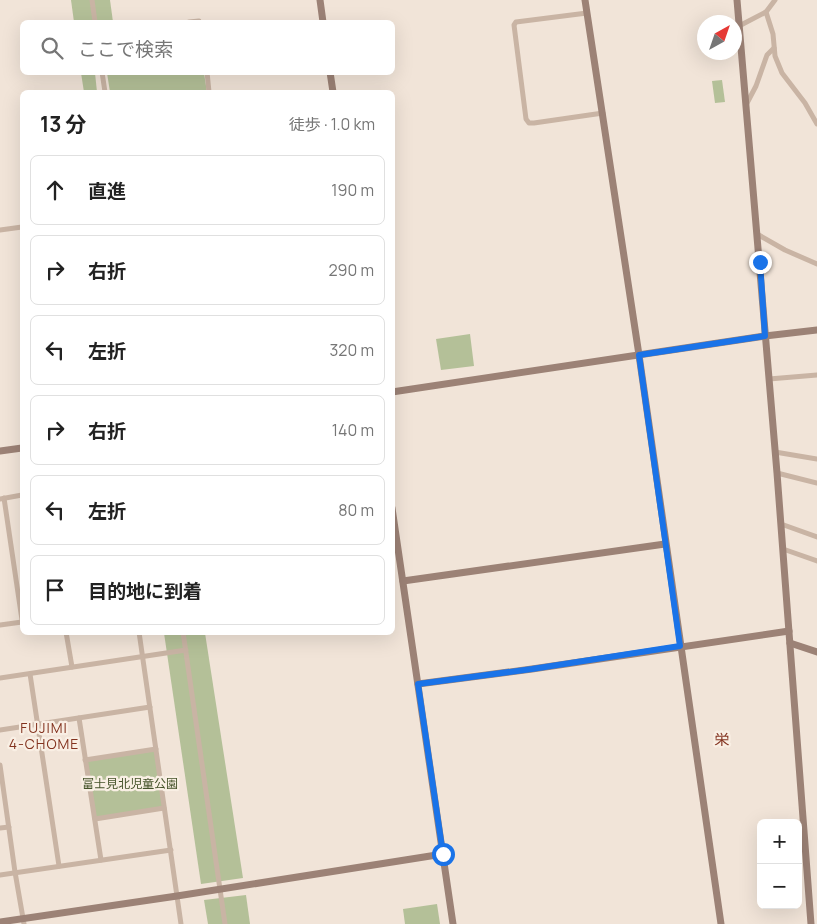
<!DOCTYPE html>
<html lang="ja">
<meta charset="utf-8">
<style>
:root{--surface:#fff;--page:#f6f6f6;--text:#222;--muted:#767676;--line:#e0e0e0}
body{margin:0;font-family:Manrope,"Noto Sans JP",sans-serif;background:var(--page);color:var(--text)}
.controls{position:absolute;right:15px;bottom:15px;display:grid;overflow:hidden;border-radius:8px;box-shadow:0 5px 20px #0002}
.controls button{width:45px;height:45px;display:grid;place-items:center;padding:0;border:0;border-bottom:1px solid var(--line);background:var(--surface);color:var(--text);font:25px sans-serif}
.compass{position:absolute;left:697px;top:15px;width:45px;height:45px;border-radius:50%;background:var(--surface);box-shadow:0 5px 20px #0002;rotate:40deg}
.stop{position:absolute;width:15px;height:15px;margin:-11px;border:4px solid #1a73e8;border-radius:50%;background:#fff}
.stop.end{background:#1a73e8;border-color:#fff;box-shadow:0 1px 5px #0008}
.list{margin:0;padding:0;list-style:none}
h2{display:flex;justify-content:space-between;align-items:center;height:65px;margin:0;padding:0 20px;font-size:21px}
h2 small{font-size:16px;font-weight:400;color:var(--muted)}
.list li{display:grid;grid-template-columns:32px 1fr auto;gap:15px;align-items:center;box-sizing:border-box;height:70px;margin:0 10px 10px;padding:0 10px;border:1px solid var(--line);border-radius:8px}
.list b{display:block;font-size:19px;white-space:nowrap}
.list em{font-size:16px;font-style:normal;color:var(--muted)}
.icon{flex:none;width:28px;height:28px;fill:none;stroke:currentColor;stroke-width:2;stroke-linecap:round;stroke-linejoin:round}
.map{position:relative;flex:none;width:817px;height:924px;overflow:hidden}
.search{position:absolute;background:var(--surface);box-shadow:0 5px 20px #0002;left:20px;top:20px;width:375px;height:55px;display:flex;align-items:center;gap:12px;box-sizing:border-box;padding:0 18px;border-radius:8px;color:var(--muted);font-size:19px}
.panel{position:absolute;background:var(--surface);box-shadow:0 5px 20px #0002;left:20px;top:90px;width:375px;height:545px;border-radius:8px}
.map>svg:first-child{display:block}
</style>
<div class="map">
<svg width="817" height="924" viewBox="0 0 817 924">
<rect width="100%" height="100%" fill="#f1e4d8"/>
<g fill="#b4c098">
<polygon points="71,0 110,0 113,22 74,22"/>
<polygon points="81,73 95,73 97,92 84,92"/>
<polygon points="107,73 204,73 207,92 110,92"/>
<polygon points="722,80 725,102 715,103 712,81"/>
<polygon points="470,334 474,366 441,370 436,339"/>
<polygon points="164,633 205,633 243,878 201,884"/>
<polygon points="156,749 164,808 95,819 85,760"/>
<polygon points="246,895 250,924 208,924 204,900"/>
<polygon points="437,904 440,924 405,924 403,909"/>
</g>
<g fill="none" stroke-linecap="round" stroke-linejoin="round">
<g stroke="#c9b4a4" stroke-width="5">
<polyline points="92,0 95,22"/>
<polyline points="766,12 773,34 775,56 782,73 805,103 817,124"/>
<polyline points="587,13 516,22 514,25 526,119 529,123 534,123 603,113"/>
<polyline points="189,22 199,21 199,22"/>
<polyline points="739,26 766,12 775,0"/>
<polyline points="102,72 105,92"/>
<polyline points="207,72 209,92"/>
<polyline points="746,105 756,86 767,55 774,48"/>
<polyline points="0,230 22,227"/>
<polyline points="757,234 785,250 817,264"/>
<polyline points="769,379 817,375"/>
<polyline points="775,452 817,459"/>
<polyline points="777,473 817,483"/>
<polyline points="4,498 22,620"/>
<polyline points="0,499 22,495"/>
<polyline points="781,524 817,537"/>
<polyline points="783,549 817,561"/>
<polyline points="0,625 22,622"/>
<polyline points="66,632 72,667"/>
<polyline points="139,632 181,924"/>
<polyline points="183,632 225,924"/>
<polyline points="30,674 59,866"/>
<polyline points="0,678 186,650"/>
<polyline points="79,718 101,860"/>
<polyline points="0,730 150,707"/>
<polyline points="85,760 156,749"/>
<polyline points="0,765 15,872 24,924"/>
<polyline points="95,819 164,808"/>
<polyline points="0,828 9,827"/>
<polyline points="0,875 171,850"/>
</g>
<g stroke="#9c8276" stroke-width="7">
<polyline points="320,0 323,22"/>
<polyline points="585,0 639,355 721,924"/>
<polyline points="737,0 777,473 811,924"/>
<polyline points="330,72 333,92"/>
<polyline points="392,392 765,336 817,330"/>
<polyline points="0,451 22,448"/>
<polyline points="392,508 453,924"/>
<polyline points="403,581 665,544"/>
<polyline points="790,643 817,652"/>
<polyline points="418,684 532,669 789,631"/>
<polyline points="0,922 177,896 443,854"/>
</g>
</g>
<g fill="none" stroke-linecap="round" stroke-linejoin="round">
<polyline stroke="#1a73e8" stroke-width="6" points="443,854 418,684 532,669 680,646 639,355 765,336 760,262"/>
</g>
<g text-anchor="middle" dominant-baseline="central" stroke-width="4.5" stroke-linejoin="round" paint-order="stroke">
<g font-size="12" fill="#45532a" stroke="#f9efe4">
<text x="130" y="783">富士見北児童公園</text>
</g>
<g font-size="14" letter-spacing="1" fill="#83331f" stroke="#f9efe4">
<text x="44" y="727">FUJIMI<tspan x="44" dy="16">4-CHOME</tspan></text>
</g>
<g font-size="15" fill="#83331f" stroke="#f9efe4">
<text x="722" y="739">栄</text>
</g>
</g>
</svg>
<div class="controls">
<button>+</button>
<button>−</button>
</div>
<svg class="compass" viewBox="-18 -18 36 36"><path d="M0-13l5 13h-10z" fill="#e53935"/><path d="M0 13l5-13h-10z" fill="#767676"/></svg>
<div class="stop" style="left:443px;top:854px"></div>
<div class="stop end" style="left:760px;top:262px"></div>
<div class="search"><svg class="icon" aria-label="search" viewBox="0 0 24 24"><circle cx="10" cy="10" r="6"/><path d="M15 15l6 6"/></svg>ここで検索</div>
<section class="panel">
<h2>13 分<small>徒歩 · 1.0 km</small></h2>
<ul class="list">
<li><svg class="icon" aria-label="ahead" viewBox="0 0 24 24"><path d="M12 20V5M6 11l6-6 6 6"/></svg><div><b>直進</b></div><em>190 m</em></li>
<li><svg class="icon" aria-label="right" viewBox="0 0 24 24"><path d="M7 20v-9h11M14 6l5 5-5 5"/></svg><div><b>右折</b></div><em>290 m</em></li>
<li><svg class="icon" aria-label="left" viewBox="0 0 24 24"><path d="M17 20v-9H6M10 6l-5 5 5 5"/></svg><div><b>左折</b></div><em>320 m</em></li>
<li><svg class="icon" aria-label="right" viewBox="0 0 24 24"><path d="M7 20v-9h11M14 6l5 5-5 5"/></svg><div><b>右折</b></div><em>140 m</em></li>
<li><svg class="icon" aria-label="left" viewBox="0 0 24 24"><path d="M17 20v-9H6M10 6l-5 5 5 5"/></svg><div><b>左折</b></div><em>80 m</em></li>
<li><svg class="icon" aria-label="arrive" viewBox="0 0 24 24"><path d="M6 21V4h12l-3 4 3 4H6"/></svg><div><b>目的地に到着</b></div></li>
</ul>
</section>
</div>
